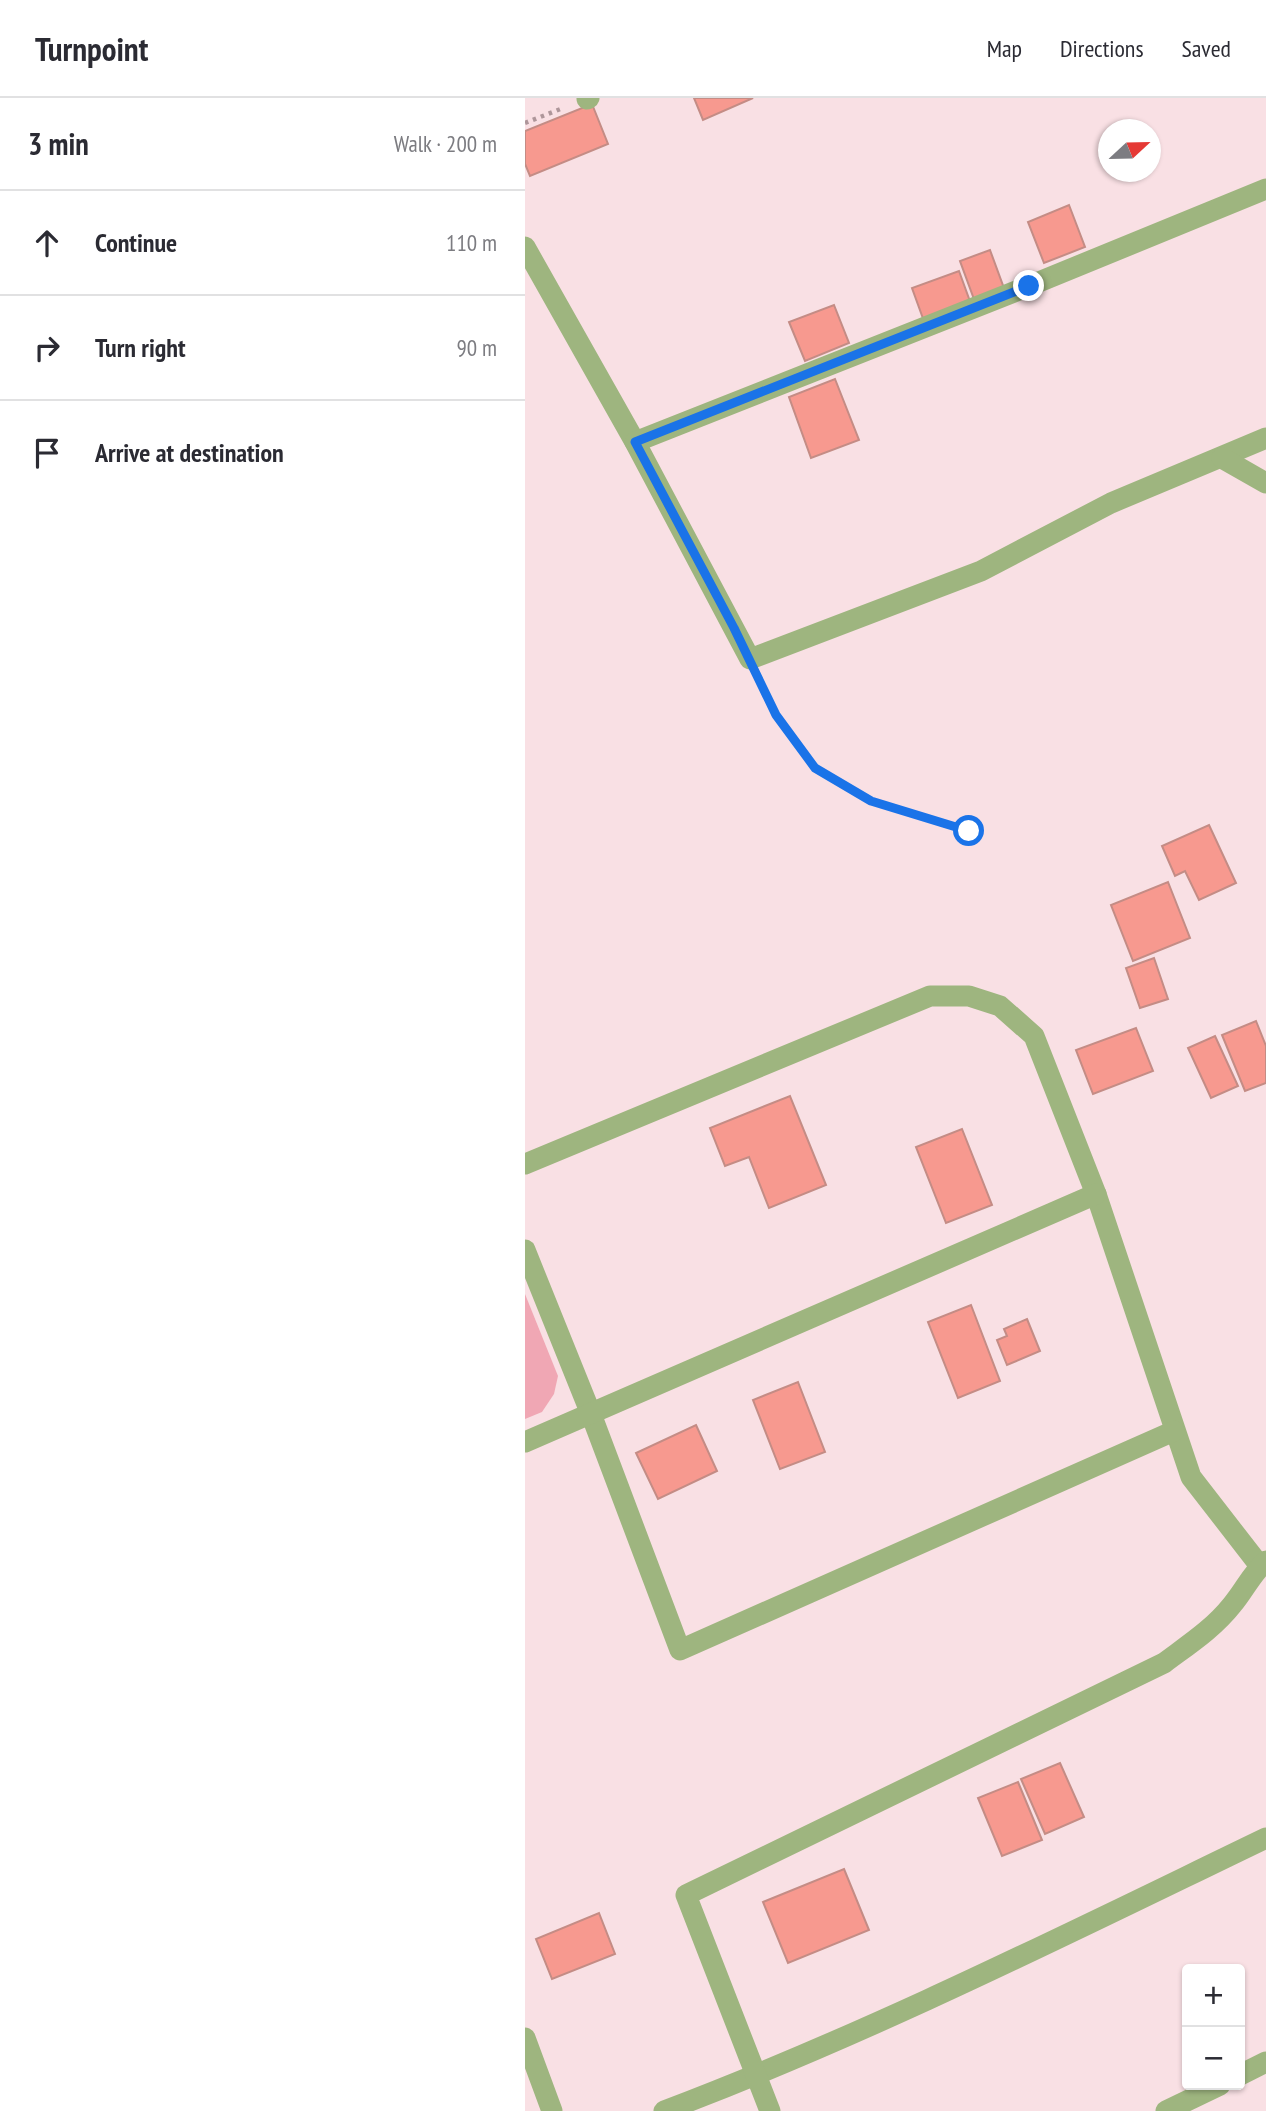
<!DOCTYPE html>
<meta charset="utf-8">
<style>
:root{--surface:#fff;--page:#f7f7f7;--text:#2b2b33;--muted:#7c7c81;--line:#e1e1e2}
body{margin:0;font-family:"PT Sans Narrow",sans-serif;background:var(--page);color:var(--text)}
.controls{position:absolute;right:21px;bottom:21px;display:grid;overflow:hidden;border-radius:7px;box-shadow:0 2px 5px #0004}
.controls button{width:63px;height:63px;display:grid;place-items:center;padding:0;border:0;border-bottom:2px solid var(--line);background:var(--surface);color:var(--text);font:35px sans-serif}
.compass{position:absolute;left:573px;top:21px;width:63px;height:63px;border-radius:50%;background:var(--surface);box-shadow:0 2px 5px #0004;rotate:68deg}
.stop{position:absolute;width:21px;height:21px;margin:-16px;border:5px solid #1a73e8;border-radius:50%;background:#fff}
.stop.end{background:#1a73e8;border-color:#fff;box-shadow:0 2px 7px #0008}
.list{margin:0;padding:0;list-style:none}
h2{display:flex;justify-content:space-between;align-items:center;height:91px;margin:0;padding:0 28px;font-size:30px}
h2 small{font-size:23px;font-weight:400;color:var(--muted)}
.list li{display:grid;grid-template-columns:46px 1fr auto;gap:21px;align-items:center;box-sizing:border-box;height:105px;padding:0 28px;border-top:2px solid var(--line)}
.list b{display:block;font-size:26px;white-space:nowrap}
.list em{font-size:23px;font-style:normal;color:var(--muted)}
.icon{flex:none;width:38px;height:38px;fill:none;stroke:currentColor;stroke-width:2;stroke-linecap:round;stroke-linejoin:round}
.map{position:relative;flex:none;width:741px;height:2013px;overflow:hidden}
header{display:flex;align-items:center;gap:42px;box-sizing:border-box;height:98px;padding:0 35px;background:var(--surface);border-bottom:2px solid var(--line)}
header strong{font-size:33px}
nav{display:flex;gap:38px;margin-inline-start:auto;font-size:24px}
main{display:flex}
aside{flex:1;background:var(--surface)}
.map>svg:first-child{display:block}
</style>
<header>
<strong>Turnpoint</strong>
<nav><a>Map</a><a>Directions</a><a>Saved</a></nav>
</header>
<main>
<aside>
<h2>3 min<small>Walk · 200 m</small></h2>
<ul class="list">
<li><svg class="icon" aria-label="ahead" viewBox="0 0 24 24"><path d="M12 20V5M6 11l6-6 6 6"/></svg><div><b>Continue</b></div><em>110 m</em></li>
<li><svg class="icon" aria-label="right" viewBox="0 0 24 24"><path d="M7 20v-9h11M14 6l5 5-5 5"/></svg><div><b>Turn right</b></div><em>90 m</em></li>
<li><svg class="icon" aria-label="arrive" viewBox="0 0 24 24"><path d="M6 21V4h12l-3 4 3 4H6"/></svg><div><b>Arrive at destination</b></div></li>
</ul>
</aside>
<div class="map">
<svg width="741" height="2013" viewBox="0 0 741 2013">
<rect width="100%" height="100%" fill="#f9e0e4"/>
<polygon fill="#f0a7b4" points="0,1196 33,1278 29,1296 17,1314 0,1321"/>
<g fill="#f7998f" stroke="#c48c85" stroke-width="2">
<polygon points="169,0 228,0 178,22"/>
<polygon points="67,6 83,46 5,78 0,66 0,33"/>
<polygon points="544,107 560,149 519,165 503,124"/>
<polygon points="465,152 480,193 450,204 435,163"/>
<polygon points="434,173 447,209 400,226 387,190"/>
<polygon points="309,207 324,245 280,263 264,224"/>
<polygon points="310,281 334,342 286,360 264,299"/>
<polygon points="684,727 711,785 674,802 660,773 650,778 637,748"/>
<polygon points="643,784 665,840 608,863 586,807"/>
<polygon points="629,860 643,901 615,910 601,870"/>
<polygon points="731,923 741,948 741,985 720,993 697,937"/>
<polygon points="611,930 628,973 568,996 551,952"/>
<polygon points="690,938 713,988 686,1000 663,950"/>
<polygon points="265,998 301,1087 244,1110 224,1059 200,1068 185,1030"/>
<polygon points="437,1031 467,1107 421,1125 391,1049"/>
<polygon points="446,1207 475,1283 433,1300 403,1224"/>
<polygon points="502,1221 515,1253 482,1267 472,1242 482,1238 479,1231"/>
<polygon points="273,1284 300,1354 255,1371 228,1302"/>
<polygon points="171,1327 192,1373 133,1401 111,1355"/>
<polygon points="535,1665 559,1719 520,1736 496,1681"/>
<polygon points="493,1684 517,1742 477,1758 453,1700"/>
<polygon points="319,1771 344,1832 263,1865 238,1804"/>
<polygon points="74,1815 90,1856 27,1881 11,1841"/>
</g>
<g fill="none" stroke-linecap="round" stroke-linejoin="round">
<g stroke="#ae969a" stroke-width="4.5" stroke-dasharray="3.5 5" stroke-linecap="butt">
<polyline points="0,25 38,10"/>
<polyline points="236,585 251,617 291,670 347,703 444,733"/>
</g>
<g stroke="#9eb57f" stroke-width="21">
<polyline points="62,1 64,0"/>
<polyline points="0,149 110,344 225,561 456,473 586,405 741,340"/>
<polyline points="110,344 504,188 741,91"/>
<polyline points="697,360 741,385"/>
<polyline points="0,1066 405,898 444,898 475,908 509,938 571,1096 666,1379 735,1468"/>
<polyline points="0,1152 66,1316 155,1552 649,1333"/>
<polyline points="0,1344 571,1096"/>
<polyline points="0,1940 27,2013"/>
<polyline points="715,1977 741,1964"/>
<path d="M139,2013C345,1935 542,1836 741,1740"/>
<path d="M245,2013L161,1797L639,1565C663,1547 688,1531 707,1507C719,1493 727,1475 741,1463"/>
<polyline points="641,2013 695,1987"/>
</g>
</g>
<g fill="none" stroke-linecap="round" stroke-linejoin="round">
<polyline stroke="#1a73e8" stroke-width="9" points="444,733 346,703 290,670 251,617 209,530 110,344 504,188"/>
</g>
</svg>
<div class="controls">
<button>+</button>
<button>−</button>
</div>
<svg class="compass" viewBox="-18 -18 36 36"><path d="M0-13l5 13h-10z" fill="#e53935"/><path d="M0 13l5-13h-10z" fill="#7c7c81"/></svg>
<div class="stop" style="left:444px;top:733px"></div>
<div class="stop end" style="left:504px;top:188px"></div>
</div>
</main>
